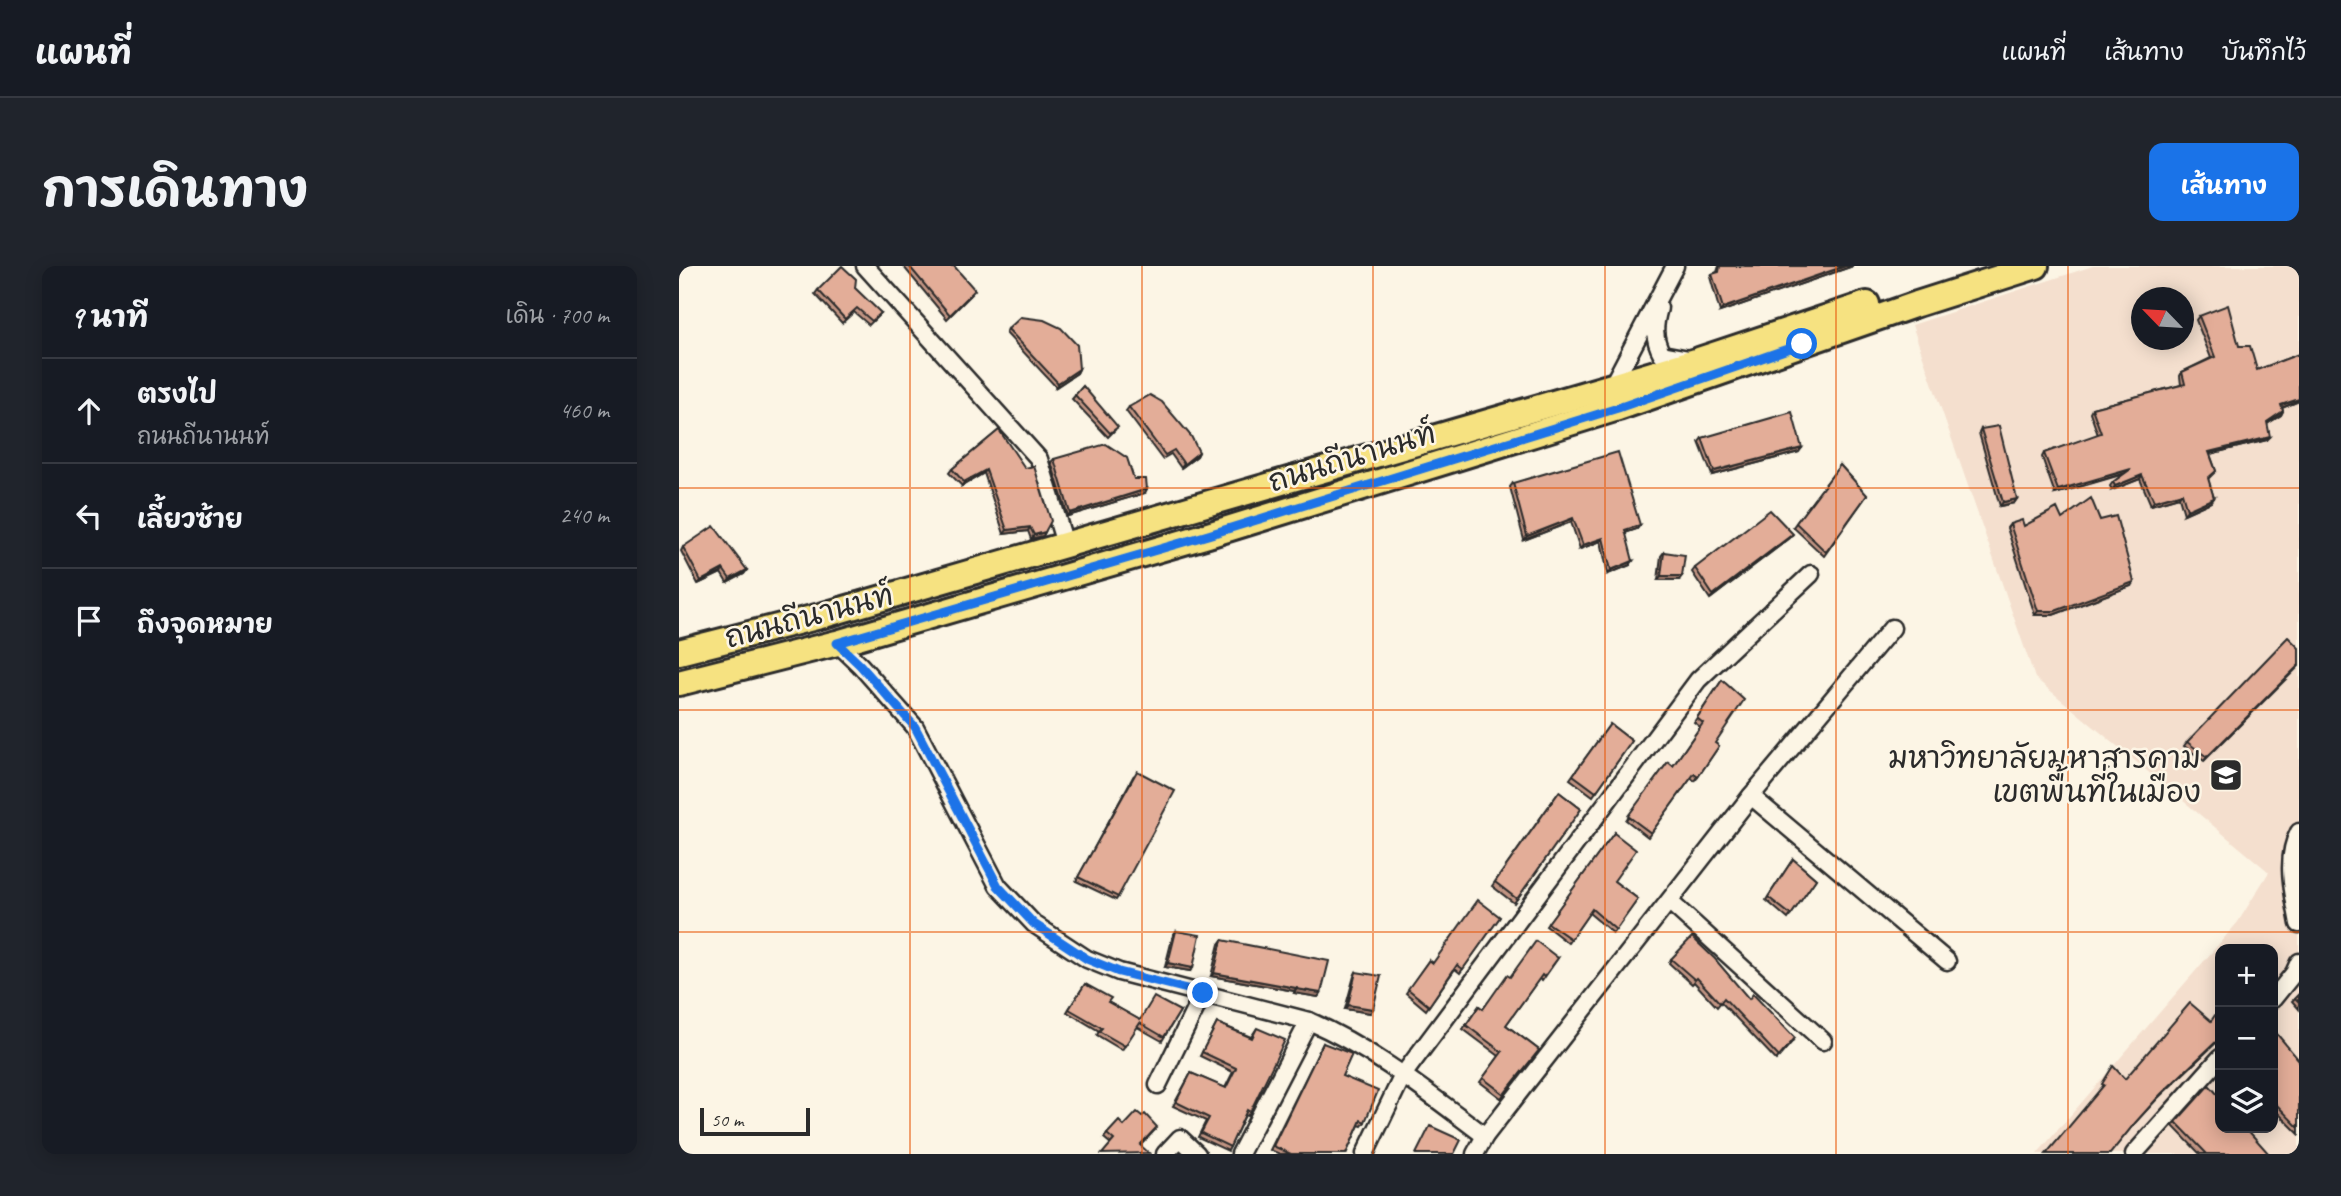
<!DOCTYPE html>
<html lang="th">
<meta charset="utf-8">
<style>
:root{--surface:#171b24;--page:#20242c;--text:#f1f3f6;--muted:#9ea1a6;--line:#363941;--accent:#1a73e8}
body{margin:0;font-family:Caveat,"Playpen Sans Thai",sans-serif;background:var(--page);color:var(--text)}
.controls{position:absolute;right:21px;bottom:21px;display:grid;overflow:hidden;border-radius:14px;box-shadow:0 4px 18px #0003}
.controls button{width:63px;height:63px;display:grid;place-items:center;padding:0;border:0;border-bottom:2px solid var(--line);background:var(--surface);color:var(--text);font:35px sans-serif}
.compass{position:absolute;left:1452px;top:21px;width:63px;height:63px;border-radius:50%;background:var(--surface);box-shadow:0 4px 18px #0003;rotate:295deg}
.scale{position:absolute;left:21px;bottom:18px;width:110px;box-sizing:border-box;padding-left:7px;border:4px solid #2b2b2b;border-top:0;font-size:19px;line-height:24px;white-space:nowrap;color:#2b2b2b;-webkit-text-stroke:5px #fcf5e5;paint-order:stroke}
.stop{position:absolute;width:21px;height:21px;margin:-16px;border:5px solid #1a73e8;border-radius:50%;background:#fff}
.stop.end{background:#1a73e8;border-color:#fff;box-shadow:0 2px 7px #0008}
.list{margin:0;padding:0;list-style:none}
h2{display:flex;justify-content:space-between;align-items:center;height:91px;margin:0;padding:0 28px;font-size:30px}
h2 small{font-size:23px;font-weight:400;color:var(--muted)}
.list li{display:grid;grid-template-columns:46px 1fr auto;gap:21px;align-items:center;box-sizing:border-box;height:105px;padding:0 28px;border-top:2px solid var(--line)}
.list b{display:block;font-size:26px;white-space:nowrap}
.list p{margin:0;font-size:23px;white-space:nowrap;color:var(--muted)}
.list em{font-size:23px;font-style:normal;color:var(--muted)}
.icon{flex:none;width:38px;height:38px;fill:none;stroke:currentColor;stroke-width:2;stroke-linecap:round;stroke-linejoin:round}
.map{position:relative;flex:none;width:1620px;height:888px;overflow:hidden;border-radius:14px}
header{display:flex;align-items:center;gap:42px;box-sizing:border-box;height:98px;padding:0 35px;background:var(--surface);border-bottom:2px solid var(--line)}
header strong{font-size:33px}
nav{display:flex;gap:38px;margin-inline-start:auto;font-size:24px}
.intro{display:flex;align-items:center;justify-content:space-between;box-sizing:border-box;height:168px;padding:0 42px}
h1{margin:0;font-size:49px}
.button{padding:18px 32px;border-radius:14px;background:var(--accent);color:#fff;font-size:24px;font-weight:700}
main{display:flex;gap:42px;padding:0 42px}
aside{flex:1;background:var(--surface);border-radius:14px;box-shadow:0 4px 18px #0003}
.map>svg:first-child{display:block}
</style>
<header>
<strong>แผนที่</strong>
<nav><a>แผนที่</a><a>เส้นทาง</a><a>บันทึกไว้</a></nav>
</header>
<div class="intro"><h1>การเดินทาง</h1><a class="button">เส้นทาง</a></div>
<main>
<aside>
<h2>9 นาที<small>เดิน · 700 m</small></h2>
<ul class="list">
<li><svg class="icon" aria-label="ahead" viewBox="0 0 24 24"><path d="M12 20V5M6 11l6-6 6 6"/></svg><div><b>ตรงไป</b><p>ถนนถีนานนท์</p></div><em>460 m</em></li>
<li><svg class="icon" aria-label="left" viewBox="0 0 24 24"><path d="M17 20v-9H6M10 6l-5 5 5 5"/></svg><div><b>เลี้ยวซ้าย</b></div><em>240 m</em></li>
<li><svg class="icon" aria-label="arrive" viewBox="0 0 24 24"><path d="M6 21V4h12l-3 4 3 4H6"/></svg><div><b>ถึงจุดหมาย</b></div></li>
</ul>
</aside>
<div class="map">
<svg width="1620" height="888" viewBox="0 0 1620 888">
<rect width="100%" height="100%" fill="#fcf5e5"/>
<filter id="ink" filterUnits="userSpaceOnUse"><feTurbulence type="fractalNoise" baseFrequency=".0143" numOctaves="2"/><feDisplacementMap in="SourceGraphic" scale="14" xChannelSelector="R" yChannelSelector="G"/><feConvolveMatrix kernelMatrix="1 2 1 2 8 2 1 2 1" color-interpolation-filters="sRGB"/></filter>
<g filter="url(#ink)">
<path fill="#f4dfce" fill-rule="evenodd" d="M1414,0H1620V888H1358L1559,656L1590,606L1356,412L1233,59ZM1462,32H1504V74H1462ZM1541,683H1594V862H1541Z"/>
<g fill="none" stroke-linecap="round" stroke-linejoin="round">
<defs>
<g id="street">
<polyline points="186,0 360,193 386,278"/>
<path d="M980,42C975,59 974,72 983,88L1010,93"/>
<polyline points="933,120 996,0"/>
<path d="M158,377L181,399L236,461L319,620L355,658L408,693L440,706L630,755C695,783 750,828 806,870"/>
<polyline points="1072,530 1213,362"/>
<path d="M1620,566C1605,594 1615,629 1620,658"/>
<polyline points="991,636 1144,775"/>
<polyline points="1594,733 1615,707 1620,696"/>
<polyline points="479,819 524,727"/>
<polyline points="486,888 501,872 518,888"/>
<polyline points="561,888 630,755"/>
<polyline points="686,888 724,809 1019,414 1132,308"/>
<polyline points="796,888 806,870 1072,530 1268,695"/>
<polyline points="1455,888 1541,792"/>
</g>
<g id="primary">
<polyline points="0,386 145,349 933,120 1020,94 1188,38"/>
<polyline points="0,417 158,377 529,269 939,142 1238,38 1357,0"/>
</g>
</defs>
<use href="#street" stroke="#2b2b2b" stroke-width="21"/>
<use href="#primary" stroke="#2b2b2b" stroke-width="30"/>
<use href="#street" stroke="#fcf5e5" stroke-width="16"/>
<use href="#primary" stroke="#f6e281" stroke-width="24"/>
</g>
<g fill="#c39583" stroke="#2b2b2b" stroke-width="2">
<polygon points="224,0 275,0 293,28 268,53"/>
<polygon points="1040,0 1174,0 1041,46 1031,11 1033,8 1038,6"/>
<polygon points="139,24 202,47 190,59 175,46 163,57 136,28"/>
<polygon points="1520,50 1560,80 1578,104 1620,88 1620,135 1603,142 1604,145 1602,149 1588,158 1588,174 1531,188 1537,205 1529,213 1535,232 1532,236 1505,248 1500,231 1472,239 1461,213 1433,224 1431,220 1434,216 1445,208 1376,228 1363,191 1365,187 1419,169 1411,146 1413,142 1502,119 1501,110 1503,106 1532,92 1517,54"/>
<polygon points="329,63 400,103 398,107 377,121 327,67"/>
<polygon points="404,120 436,164 429,171 393,133"/>
<polygon points="450,141 520,186 518,190 502,202 492,188 483,193 447,145"/>
<polygon points="1302,163 1338,233 1335,237 1321,240 1300,167"/>
<polygon points="320,164 366,266 364,270 352,273 349,265 325,268 305,207 283,220 270,207 273,203"/>
<polygon points="1023,172 1120,186 1033,209 1020,176"/>
<polygon points="375,193 455,213 466,227 389,250 372,196"/>
<polygon points="1161,199 1188,229 1145,290 1114,261"/>
<polygon points="834,217 961,259 958,263 946,267 951,299 929,308 922,275 901,283 892,256 845,274 831,221"/>
<polygon points="1383,253 1421,254 1452,320 1374,349 1356,349 1328,262 1331,258 1345,260"/>
<polygon points="1111,272 1031,333 1013,306 1016,302"/>
<polygon points="4,281 68,304 65,308 48,317 42,307 19,318 2,285"/>
<polygon points="985,286 1000,314 979,314 982,290"/>
<polygon points="1620,382 1525,495 1505,480 1508,476"/>
<polygon points="1043,414 1036,477 1040,480 1016,515 1012,512 969,571 947,554 989,496 994,500 1021,461 1015,456"/>
<polygon points="931,458 953,475 914,530 891,513"/>
<polygon points="455,509 439,631 437,634 397,615"/>
<polygon points="880,526 902,543 835,637 813,620"/>
<polygon points="935,567 935,615 959,633 934,667 910,647 889,677 867,660"/>
<polygon points="1114,593 1137,613 1109,653 1087,634"/>
<polygon points="821,651 781,707 776,703 747,744 727,727 750,694 754,697"/>
<polygon points="497,665 511,705 486,701 494,669"/>
<polygon points="543,674 642,727 639,731 615,727 615,725 532,710 540,678"/>
<polygon points="879,692 863,715 860,713 827,759 860,784 822,832 801,816 820,790 784,763 800,740 804,743 831,711"/>
<polygon points="992,693 1070,733 1113,776 1097,794 1042,736 1038,741 1015,716 1013,718 990,697"/>
<polygon points="677,706 691,747 666,743 675,710"/>
<polygon points="406,718 429,736 461,754 501,745 483,775 458,761 443,784 418,769 420,765 388,746"/>
<polygon points="1620,728 1620,743 1613,735"/>
<polygon points="538,757 572,771 578,762 571,846 568,850 566,849 549,885 519,871 527,855 494,840 512,807 546,822 554,806 521,790"/>
<polygon points="1594,773 1620,794 1620,868 1594,842"/>
<polygon points="644,777 663,810 686,856 683,860 680,859 667,888 601,888 591,884"/>
<polygon points="1497,856 1590,888 1521,888 1494,860"/>
<polygon points="445,860 476,864 462,879 432,878 425,872 428,868"/>
</g>
<g fill="#9f796a" stroke="#2b2b2b" stroke-width="2">
<polygon points="1166,0 1174,0 1041,46 1044,42"/>
<polygon points="400,103 398,107 377,121 379,117"/>
<polygon points="1620,133 1620,135 1600,143 1602,139"/>
<polygon points="1604,145 1602,149 1585,160 1588,156"/>
<polygon points="1591,171 1588,174 1527,189 1530,186"/>
<polygon points="1123,182 1120,186 1033,209 1035,205"/>
<polygon points="520,186 518,190 502,202 505,198"/>
<polygon points="1452,203 1450,206 1376,228 1379,224"/>
<polygon points="307,204 305,207 283,220 285,216"/>
<polygon points="1463,209 1461,213 1433,224 1436,220"/>
<polygon points="468,223 466,227 389,250 391,247"/>
<polygon points="1503,227 1500,231 1472,239 1475,235"/>
<polygon points="1535,232 1532,236 1505,248 1508,244"/>
<polygon points="1338,233 1335,237 1321,240 1324,236"/>
<polygon points="894,252 892,256 845,274 848,270"/>
<polygon points="961,259 958,263 943,268 946,264"/>
<polygon points="351,261 349,265 325,268 328,264"/>
<polygon points="366,266 364,270 352,273 355,269"/>
<polygon points="1114,268 1111,272 1031,333 1034,329"/>
<polygon points="924,272 922,275 901,283 904,279"/>
<polygon points="954,295 951,299 929,308 932,304"/>
<polygon points="44,303 42,307 19,318 22,315"/>
<polygon points="68,304 65,308 48,317 51,313"/>
<polygon points="982,310 1003,310 1000,314 979,314"/>
<polygon points="1455,316 1452,320 1374,349 1356,349 1359,345"/>
<polygon points="1620,399 1620,400 1525,495 1528,491"/>
<polygon points="489,697 514,702 511,705 486,701"/>
<polygon points="535,707 618,722 615,725 532,710"/>
<polygon points="618,723 642,727 639,731 615,727"/>
<polygon points="669,739 694,743 691,747 666,743"/>
<polygon points="1541,772 1541,773 1479,832 1453,860 1482,828"/>
</g>
<g fill="#e3ad98" stroke="#2b2b2b" stroke-width="2">
<polygon points="163,0 177,13 176,22 202,47 193,55 178,42 166,53 139,24"/>
<polygon points="230,0 275,0 296,24 271,49"/>
<polygon points="1041,0 1166,0 1044,42 1033,8 1040,6"/>
<polygon points="1549,39 1560,80 1571,80 1578,104 1620,88 1620,133 1602,139 1604,145 1588,156 1591,171 1530,186 1537,205 1529,212 1535,232 1508,244 1503,227 1475,235 1463,209 1436,220 1434,216 1452,203 1379,224 1365,187 1422,167 1413,142 1506,118 1503,106 1536,91 1520,50"/>
<polygon points="342,51 365,54 382,62 398,79 400,103 379,117 329,63"/>
<polygon points="404,120 439,161 431,167 396,129"/>
<polygon points="471,129 483,136 512,170 520,186 505,198 495,184 486,189 450,141"/>
<polygon points="1113,146 1123,182 1035,205 1023,172"/>
<polygon points="1320,160 1338,233 1324,236 1302,163"/>
<polygon points="320,164 346,202 355,200 372,255 366,266 355,269 351,261 328,264 307,204 285,216 273,203"/>
<polygon points="427,178 448,192 455,213 467,213 468,223 391,247 375,193"/>
<polygon points="939,186 961,259 946,264 954,295 932,304 924,272 904,279 894,252 848,270 834,217"/>
<polygon points="1161,199 1188,229 1147,286 1117,257"/>
<polygon points="1412,232 1421,254 1437,250 1455,316 1376,345 1359,345 1331,258 1343,254 1345,260 1378,242 1383,253"/>
<polygon points="1091,244 1114,268 1034,329 1016,302"/>
<polygon points="35,260 68,304 51,313 44,303 22,315 4,281"/>
<polygon points="985,286 1006,289 1003,310 982,310"/>
<polygon points="1609,371 1620,382 1620,399 1528,491 1508,476"/>
<polygon points="1043,414 1065,434 1036,477 1040,480 1019,511 1015,508 972,567 949,550 989,496 994,500 1024,457 1018,452"/>
<polygon points="931,458 953,475 917,526 894,509"/>
<polygon points="458,505 496,525 439,631 399,611"/>
<polygon points="880,526 902,543 838,633 816,616"/>
<polygon points="935,567 957,584 935,615 959,633 937,664 913,643 892,673 869,657"/>
<polygon points="1114,593 1137,613 1112,649 1089,631"/>
<polygon points="799,634 821,651 784,703 778,699 750,740 729,723 750,694 754,697"/>
<polygon points="497,665 521,669 514,702 489,697"/>
<polygon points="1013,671 1036,693 1070,733 1074,728 1116,772 1100,791 1045,732 1041,737 1018,712 1016,714 992,693"/>
<polygon points="543,674 650,695 642,727 618,723 618,722 535,707"/>
<polygon points="857,675 879,692 865,711 863,709 827,759 860,784 825,828 804,812 823,786 787,759 800,740 804,743 828,709 831,711"/>
<polygon points="677,706 702,710 694,743 669,739"/>
<polygon points="406,718 432,732 429,736 461,754 475,731 501,745 485,771 461,757 446,780 420,765 423,762 390,743"/>
<polygon points="1620,728 1620,736 1616,732"/>
<polygon points="1511,737 1532,755 1541,742 1541,772 1482,828 1456,857 1431,888 1367,888 1425,819 1423,818 1434,800 1446,813"/>
<polygon points="538,757 573,772 578,762 606,774 571,846 568,844 551,881 522,867 530,852 497,836 512,807 547,822 557,802 523,786"/>
<polygon points="1598,768 1620,794 1620,862 1594,835 1594,773"/>
<polygon points="644,777 673,788 663,810 699,825 686,856 682,854 667,888 612,888 594,880"/>
<polygon points="1530,819 1541,831 1541,862 1567,862 1590,888 1528,888 1497,856"/>
<polygon points="458,846 463,850 466,848 478,861 461,879 470,887 423,888 435,874 428,868 440,855 445,860"/>
<polygon points="751,860 782,874 775,888 737,888"/>
</g>
</g>
<g fill="none" stroke-linecap="round" stroke-linejoin="round" filter="url(#ink)">
<polyline stroke="#1a73e8" stroke-width="9" points="524,727 440,706 408,693 355,658 319,620 236,461 181,399 158,377 529,269 939,142 1123,78"/>
</g>
<path fill="none" stroke="#e8590c" stroke-width="2" stroke-opacity="0.55" d="M231,0V888M463,0V888M694,0V888M926,0V888M1157,0V888M1389,0V888M0,222H1620M0,444H1620M0,666H1620"/>
<defs>
<symbol id="university-square" viewBox="-11 -11 22 22"><rect x="-9" y="-9" width="18" height="18" rx="4" fill="#2b2b2b" stroke="#fcf5e5"/><path d="M0-5L7-2L0 1L-7-2ZM-4 1L0 2.5L4 1V4Q0 6-4 4Z" fill="#fff"/></symbol>
</defs>
<g fill-rule="evenodd">
<use href="#university-square" x="1528" y="490" width="38" height="38"/>
</g>
<g text-anchor="middle" dominant-baseline="central" stroke-width="5" stroke-linejoin="round" paint-order="stroke">
<g font-size="30" fill="#2b2b2b" stroke="#fcf5e5">
<text transform="translate(673 191) rotate(-17)">ถนนถีนานนท์</text>
<text transform="translate(130 350) rotate(-15)">ถนนถีนานนท์</text>
</g>
<g font-size="30" fill="#2b2b2b" stroke="#fcf5e5" text-anchor="end">
<text x="1522" y="492">มหาวิทยาลัยมหาสารคาม<tspan x="1522" dy="34">เขตพื้นที่ในเมือง</tspan></text>
</g>
</g>
</svg>
<div class="controls">
<button>+</button>
<button>−</button>
<button><svg class="icon" aria-label="layers" viewBox="0 0 24 24"><path d="M12 4l9 5-9 5-9-5zM3 14l9 5 9-5"/></svg></button>
</div>
<svg class="compass" viewBox="-18 -18 36 36"><path d="M0-13l5 13h-10z" fill="#e53935"/><path d="M0 13l5-13h-10z" fill="#9ea1a6"/></svg>
<div class="scale">50 m</div>
<div class="stop" style="left:1123px;top:78px"></div>
<div class="stop end" style="left:524px;top:727px"></div>
</div>
</main>
